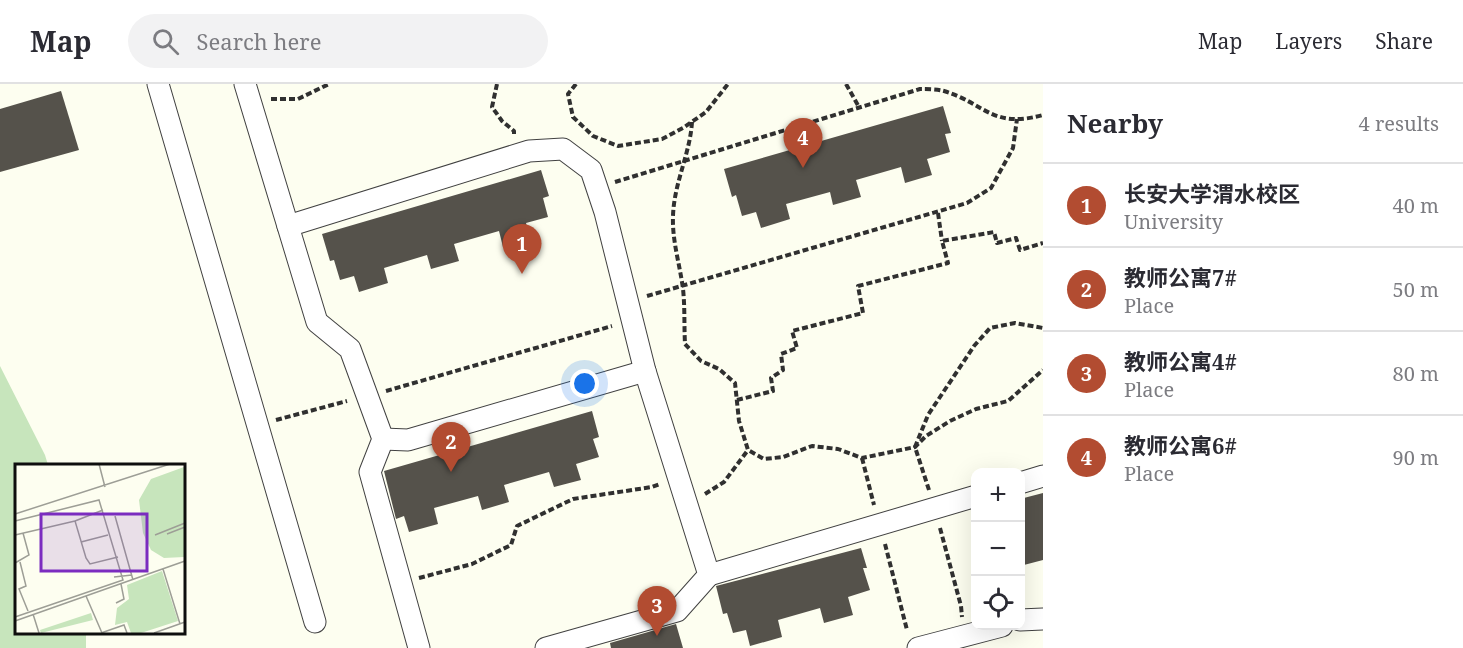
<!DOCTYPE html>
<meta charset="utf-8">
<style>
:root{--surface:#fff;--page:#f2f2f3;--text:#2b2b33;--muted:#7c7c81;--line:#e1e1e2;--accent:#b24c31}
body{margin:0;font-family:"Noto Serif","Noto Sans SC",serif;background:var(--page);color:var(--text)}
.controls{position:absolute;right:18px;bottom:18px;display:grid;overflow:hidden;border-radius:12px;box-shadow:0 6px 24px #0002}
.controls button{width:54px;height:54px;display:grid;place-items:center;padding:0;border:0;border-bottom:2px solid var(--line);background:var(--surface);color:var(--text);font:30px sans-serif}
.you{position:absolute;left:585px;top:300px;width:21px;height:21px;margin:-15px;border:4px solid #fff;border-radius:50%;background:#1a73e8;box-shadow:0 0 0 9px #1a73e833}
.badge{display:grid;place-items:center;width:39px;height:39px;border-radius:50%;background:var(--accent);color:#fff;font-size:20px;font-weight:700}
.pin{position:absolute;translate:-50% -50px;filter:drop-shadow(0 2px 3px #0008)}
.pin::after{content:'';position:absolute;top:32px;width:21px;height:18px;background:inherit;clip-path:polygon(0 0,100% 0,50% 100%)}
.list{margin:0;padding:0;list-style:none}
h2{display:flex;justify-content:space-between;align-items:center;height:78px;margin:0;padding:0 24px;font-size:26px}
h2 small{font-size:20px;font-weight:400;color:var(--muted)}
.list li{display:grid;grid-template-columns:39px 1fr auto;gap:18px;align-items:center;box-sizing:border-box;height:84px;padding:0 24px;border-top:2px solid var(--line)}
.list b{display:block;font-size:22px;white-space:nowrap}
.list p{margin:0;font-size:20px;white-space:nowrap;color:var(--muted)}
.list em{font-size:20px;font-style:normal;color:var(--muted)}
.icon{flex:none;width:33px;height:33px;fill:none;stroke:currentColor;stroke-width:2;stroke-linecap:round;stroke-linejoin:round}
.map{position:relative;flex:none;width:1043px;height:564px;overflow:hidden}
header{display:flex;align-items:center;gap:36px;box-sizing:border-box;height:84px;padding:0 30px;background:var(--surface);border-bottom:2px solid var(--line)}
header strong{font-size:28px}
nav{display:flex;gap:33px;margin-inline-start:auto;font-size:21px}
.search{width:420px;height:54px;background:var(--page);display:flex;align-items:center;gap:15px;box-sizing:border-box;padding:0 21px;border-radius:33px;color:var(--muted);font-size:22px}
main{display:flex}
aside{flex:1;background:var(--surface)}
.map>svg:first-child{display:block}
</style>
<header>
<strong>Map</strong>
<div class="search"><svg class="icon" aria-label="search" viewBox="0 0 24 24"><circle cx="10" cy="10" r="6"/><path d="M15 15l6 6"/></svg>Search here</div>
<nav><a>Map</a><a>Layers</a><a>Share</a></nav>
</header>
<main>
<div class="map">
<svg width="1043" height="564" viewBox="0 0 1043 564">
<rect width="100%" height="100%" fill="#fdfef0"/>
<polygon fill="#c7e5bc" points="0,282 45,371 48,381 16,381 16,548 86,548 86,564 0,564"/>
<g fill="#55524b">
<polygon points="61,7 79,66 0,88 0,25"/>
<polygon points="943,22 951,49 945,50 950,68 927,75 932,91 905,99 901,83 856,96 861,113 833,121 830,108 786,120 790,135 761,144 756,128 742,132 736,111 732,113 724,85"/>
<polygon points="541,86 549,112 543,114 548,133 526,139 530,155 503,163 499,147 454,160 459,177 431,185 427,171 384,184 388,199 359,208 354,192 340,196 334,176 330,177 322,150"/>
<polygon points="592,327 599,353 593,355 599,373 576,380 581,396 554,403 549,388 504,401 509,418 482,426 478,412 434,424 438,440 409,448 404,432 396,435 384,387"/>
<polygon points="1043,409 1043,476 1020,482 1020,415"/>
<polygon points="861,464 867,484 863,484 870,506 848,513 853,531 824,539 820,524 778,536 782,553 750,562 746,546 733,549 727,529 723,530 716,502"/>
<polygon points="676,540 683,564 611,564 610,559"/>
</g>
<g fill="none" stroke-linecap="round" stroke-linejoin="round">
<defs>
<g id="minor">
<polyline points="158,0 315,538"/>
<polyline points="245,0 317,238 350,265 383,355 370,388 419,564"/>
<polyline points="288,142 529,67 563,65 591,86 605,128 645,287 709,491 677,527 546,564"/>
<polyline points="383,355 408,356 645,287"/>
<polyline points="1020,399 1043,392"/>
<polyline points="709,491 976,412"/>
<polyline points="1020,536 1043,535"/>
<polyline points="918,564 1002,542"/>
</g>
</defs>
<use href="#minor" stroke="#414141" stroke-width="23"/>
<g stroke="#303030" stroke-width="4" stroke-dasharray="6 3" stroke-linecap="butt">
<polyline points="497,0 492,23 502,37 514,47 514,50"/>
<polyline points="576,0 568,10 573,33 593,52 618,62 662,55 683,44 706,28 728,0"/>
<polyline points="846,0 859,23"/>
<polyline points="271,15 298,15 329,0"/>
<path d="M692,38C690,70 674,99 673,132C672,157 680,181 683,205C685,223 684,242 685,260L701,277L719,285L735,299L739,337L748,366L764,375L783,373L812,362L838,365L862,374L915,363L926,352L950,337L976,325L1008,317L1043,286"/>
<path d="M615,98L920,5C927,5 937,5 944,7C986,20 992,45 1043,31"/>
<polyline points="938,129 942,157"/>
<polyline points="647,212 967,119 991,104 1013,64 1017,35"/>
<polyline points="386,307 612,242"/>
<polyline points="737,316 773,307 771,294 783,286 781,270 797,264 792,247 863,229 858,202 948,179 942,157 994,148 997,159 1016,154 1020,166 1043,159"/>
<polyline points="276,336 347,317"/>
<polyline points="862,374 874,421"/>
<polyline points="929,406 915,363 928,331 974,262 990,244 1015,239 1043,244"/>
<polyline points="705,410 724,398 748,366"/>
<polyline points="940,444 961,522 962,533"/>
<polyline points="885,460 907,546"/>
<polyline points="419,494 472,480 511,461 517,442 573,415 652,403 660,400"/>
</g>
<use href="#minor" stroke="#fff" stroke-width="21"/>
</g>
<g transform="translate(15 380)">
<rect width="170" height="170" fill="#fdfef0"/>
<path d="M169,3V93L149,94L136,86L128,69L124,36L136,15ZM147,107L163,157L126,169H116L112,158L100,161L102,144L114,135L112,121ZM76,149L78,156L26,169L25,166Z" fill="#c7e5bc"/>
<path fill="none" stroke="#9d9e96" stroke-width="1.5" d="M84,0L90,23M88,46L60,57L71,94L75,100L103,93M0,50L155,0M100,52L118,116M0,57L84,36L108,116L0,153M152,70L170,63M0,71L60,57M140,71L170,59M66,78L93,71M5,98L11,122L4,125L13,147M0,99L14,91L8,69M148,105L165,160M99,113L117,111M71,132L87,169M101,139L109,135L106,120M18,150L24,169M0,157L170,97M86,169L109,161L112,169M139,169L170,158"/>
<path fill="#7b2cbf" fill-opacity="0.15" stroke="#7b2cbf" stroke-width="3" d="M26,50H132V107H26Z"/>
<rect width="170" height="170" fill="none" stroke="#0e0e0e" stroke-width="3"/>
</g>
</svg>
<div class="controls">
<button>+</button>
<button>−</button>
<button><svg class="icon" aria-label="locate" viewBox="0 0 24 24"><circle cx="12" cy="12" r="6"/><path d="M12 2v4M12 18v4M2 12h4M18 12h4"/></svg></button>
</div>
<div class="you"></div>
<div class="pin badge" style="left:522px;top:190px">1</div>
<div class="pin badge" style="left:451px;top:388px">2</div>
<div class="pin badge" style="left:657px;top:552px">3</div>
<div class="pin badge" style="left:803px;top:84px">4</div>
</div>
<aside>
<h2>Nearby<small>4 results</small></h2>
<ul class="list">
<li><span class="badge">1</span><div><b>长安大学渭水校区</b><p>University</p></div><em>40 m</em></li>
<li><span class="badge">2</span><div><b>教师公寓7#</b><p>Place</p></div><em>50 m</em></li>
<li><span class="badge">3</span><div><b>教师公寓4#</b><p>Place</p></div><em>80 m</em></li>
<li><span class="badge">4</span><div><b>教师公寓6#</b><p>Place</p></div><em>90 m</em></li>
</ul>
</aside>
</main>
